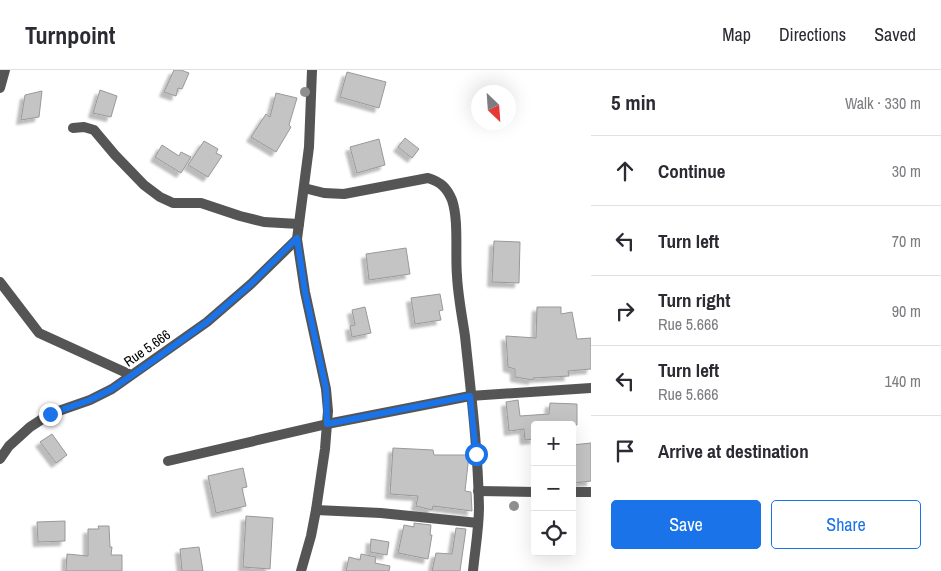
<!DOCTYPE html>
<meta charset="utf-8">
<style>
:root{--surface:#fff;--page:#f2f2f3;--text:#2b2b33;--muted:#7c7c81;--line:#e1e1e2;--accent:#1a73e8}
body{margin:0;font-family:"Archivo Narrow",sans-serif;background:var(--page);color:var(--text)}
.controls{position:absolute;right:15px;bottom:15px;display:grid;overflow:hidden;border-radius:5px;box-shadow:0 5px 20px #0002}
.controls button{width:45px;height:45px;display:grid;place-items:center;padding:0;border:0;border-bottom:1px solid var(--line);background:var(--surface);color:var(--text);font:25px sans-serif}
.compass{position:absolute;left:471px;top:15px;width:45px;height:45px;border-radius:50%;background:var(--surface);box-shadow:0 5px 20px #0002;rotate:155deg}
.stop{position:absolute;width:15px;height:15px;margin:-11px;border:4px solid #1a73e8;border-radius:50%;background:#fff}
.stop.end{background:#1a73e8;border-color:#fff;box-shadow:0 1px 5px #0008}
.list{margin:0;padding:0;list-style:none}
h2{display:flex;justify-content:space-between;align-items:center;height:65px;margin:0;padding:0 20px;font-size:21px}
h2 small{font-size:16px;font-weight:400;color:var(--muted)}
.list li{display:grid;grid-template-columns:32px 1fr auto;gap:15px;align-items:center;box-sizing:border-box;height:70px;padding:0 20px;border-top:1px solid var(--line)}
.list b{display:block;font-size:19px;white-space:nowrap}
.list p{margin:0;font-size:16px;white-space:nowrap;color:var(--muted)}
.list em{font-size:16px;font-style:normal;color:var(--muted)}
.actions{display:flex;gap:10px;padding:15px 20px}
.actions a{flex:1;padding:11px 0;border:1px solid var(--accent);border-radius:5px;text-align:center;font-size:18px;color:var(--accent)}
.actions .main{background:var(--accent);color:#fff}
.icon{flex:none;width:28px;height:28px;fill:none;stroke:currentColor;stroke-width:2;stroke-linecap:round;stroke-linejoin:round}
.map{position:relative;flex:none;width:591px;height:501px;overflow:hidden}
header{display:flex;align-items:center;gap:30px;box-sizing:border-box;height:70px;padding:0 25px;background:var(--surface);border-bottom:1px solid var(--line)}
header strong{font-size:24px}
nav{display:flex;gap:28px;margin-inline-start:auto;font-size:18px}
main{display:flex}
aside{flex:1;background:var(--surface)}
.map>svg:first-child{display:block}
</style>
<header>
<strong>Turnpoint</strong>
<nav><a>Map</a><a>Directions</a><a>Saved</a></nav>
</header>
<main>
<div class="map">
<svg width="591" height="501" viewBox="0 0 591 501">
<defs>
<filter id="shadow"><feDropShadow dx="-4.5" dy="4.5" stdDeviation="1" flood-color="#0004"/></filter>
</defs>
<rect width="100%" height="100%" fill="#fff"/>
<g fill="#c4c4c4" stroke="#999" filter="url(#shadow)">
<polygon points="174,0 181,0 189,3 182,19 178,18 176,26 164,22"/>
<polygon points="347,2 386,12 379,38 340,27"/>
<polygon points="100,20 117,26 111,47 93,43"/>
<polygon points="42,21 39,47 21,50 25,25"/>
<polygon points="276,23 297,28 289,55 291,57 276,82 251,67 266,44 270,47"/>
<polygon points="405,68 419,79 412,88 398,77"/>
<polygon points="379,69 385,95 357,103 350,77"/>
<polygon points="204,71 218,79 216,83 222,86 208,107 188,95"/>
<polygon points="162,75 179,86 181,82 191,87 181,103 155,87"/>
<polygon points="494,171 520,172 519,213 492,212"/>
<polygon points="406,178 410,204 369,210 366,184"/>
<polygon points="440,224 443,240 439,241 441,250 415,254 411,228"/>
<polygon points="365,237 371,263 352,267 350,256 355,255 352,240"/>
<polygon points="537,237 561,237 561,244 572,242 577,269 591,268 591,299 568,301 569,306 533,308 533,310 515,307 515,299 508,297 506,266 536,268"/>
<polygon points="518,330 520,346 549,344 550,333 577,334 577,355 535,355 535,369 525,370 524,359 509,361 506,332"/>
<polygon points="52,364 67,385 56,393 40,372"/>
<polygon points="591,373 591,411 574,413 572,375"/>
<polygon points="393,378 433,380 434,385 469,385 465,421 471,422 472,441 433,436 432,440 416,436 418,426 390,424"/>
<polygon points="243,398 247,417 242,418 246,436 216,443 208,406"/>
<polygon points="246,446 273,448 270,499 243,497"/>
<polygon points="65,451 65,471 38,472 37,452"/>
<polygon points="414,453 431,455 430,465 432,465 428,489 398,483 404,455 414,457"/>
<polygon points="98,456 109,456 110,477 112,477 111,485 122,485 122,501 66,501 67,484 88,486 88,459 99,459"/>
<polygon points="456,458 466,459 460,501 432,501 436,483 452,484"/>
<polygon points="371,469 389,472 387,485 370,482"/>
<polygon points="199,477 203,501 182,501 180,479"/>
<polygon points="361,484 376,487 375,493 390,496 389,501 346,501 349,487 360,490"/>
</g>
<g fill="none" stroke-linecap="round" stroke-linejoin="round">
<g stroke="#555" stroke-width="10">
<polyline points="0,18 5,0"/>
<polyline points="73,58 84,57 94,60 115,85 144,115 160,127 173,133 201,133 240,146 264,152 299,154"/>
<path d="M304,118L324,123L344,124L428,108C441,112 447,118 452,130C459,150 455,184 457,206C458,226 462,246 465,266C471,323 478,380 479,437C479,458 475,480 473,501"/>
<polyline points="297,169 305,222 326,319 328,341 325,379 316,440 311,466 301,501"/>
<polyline points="0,212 39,263 131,305"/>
<polyline points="0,389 9,376 30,357 50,344 90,330 112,319 207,252 251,214 297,169 309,77 312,0"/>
<polyline points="168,391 327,354 470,326 591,318"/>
<polyline points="478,421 535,422"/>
<polyline points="572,422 591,422"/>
<polyline points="316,440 381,443 478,453"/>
</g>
</g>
<g fill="#8f8f8f">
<circle cx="305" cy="22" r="5"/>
<circle cx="514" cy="436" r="5"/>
</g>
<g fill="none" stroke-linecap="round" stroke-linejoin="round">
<polyline stroke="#1a73e8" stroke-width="6" points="50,344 90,330 112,319 154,290 207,252 251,214 297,168 305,222 326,319 327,354 470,326 476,384"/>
</g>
<g text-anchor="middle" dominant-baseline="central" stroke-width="4" stroke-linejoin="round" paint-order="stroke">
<g font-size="14" fill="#000" stroke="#fff">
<text transform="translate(147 278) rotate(-35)">Rue 5.666</text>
</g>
</g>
</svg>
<div class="controls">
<button>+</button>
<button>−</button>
<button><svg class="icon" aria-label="locate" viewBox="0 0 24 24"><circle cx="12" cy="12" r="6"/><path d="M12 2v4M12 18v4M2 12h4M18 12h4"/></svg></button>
</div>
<svg class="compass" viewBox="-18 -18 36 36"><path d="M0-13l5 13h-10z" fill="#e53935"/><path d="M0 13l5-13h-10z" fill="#7c7c81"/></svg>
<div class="stop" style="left:476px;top:384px"></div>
<div class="stop end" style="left:50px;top:344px"></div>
</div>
<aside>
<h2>5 min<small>Walk · 330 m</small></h2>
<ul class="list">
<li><svg class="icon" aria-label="ahead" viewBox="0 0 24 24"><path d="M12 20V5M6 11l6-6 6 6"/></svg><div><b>Continue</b></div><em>30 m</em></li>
<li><svg class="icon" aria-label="left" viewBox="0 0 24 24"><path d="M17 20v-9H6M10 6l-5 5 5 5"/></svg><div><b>Turn left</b></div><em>70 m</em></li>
<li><svg class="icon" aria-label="right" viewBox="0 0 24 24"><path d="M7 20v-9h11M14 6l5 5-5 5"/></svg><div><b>Turn right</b><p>Rue 5.666</p></div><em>90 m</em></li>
<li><svg class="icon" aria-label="left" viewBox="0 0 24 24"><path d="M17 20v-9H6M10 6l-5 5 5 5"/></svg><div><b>Turn left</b><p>Rue 5.666</p></div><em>140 m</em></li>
<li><svg class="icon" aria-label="arrive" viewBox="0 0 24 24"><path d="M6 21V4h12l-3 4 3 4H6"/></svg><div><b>Arrive at destination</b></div></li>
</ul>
<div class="actions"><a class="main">Save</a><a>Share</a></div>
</aside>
</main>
